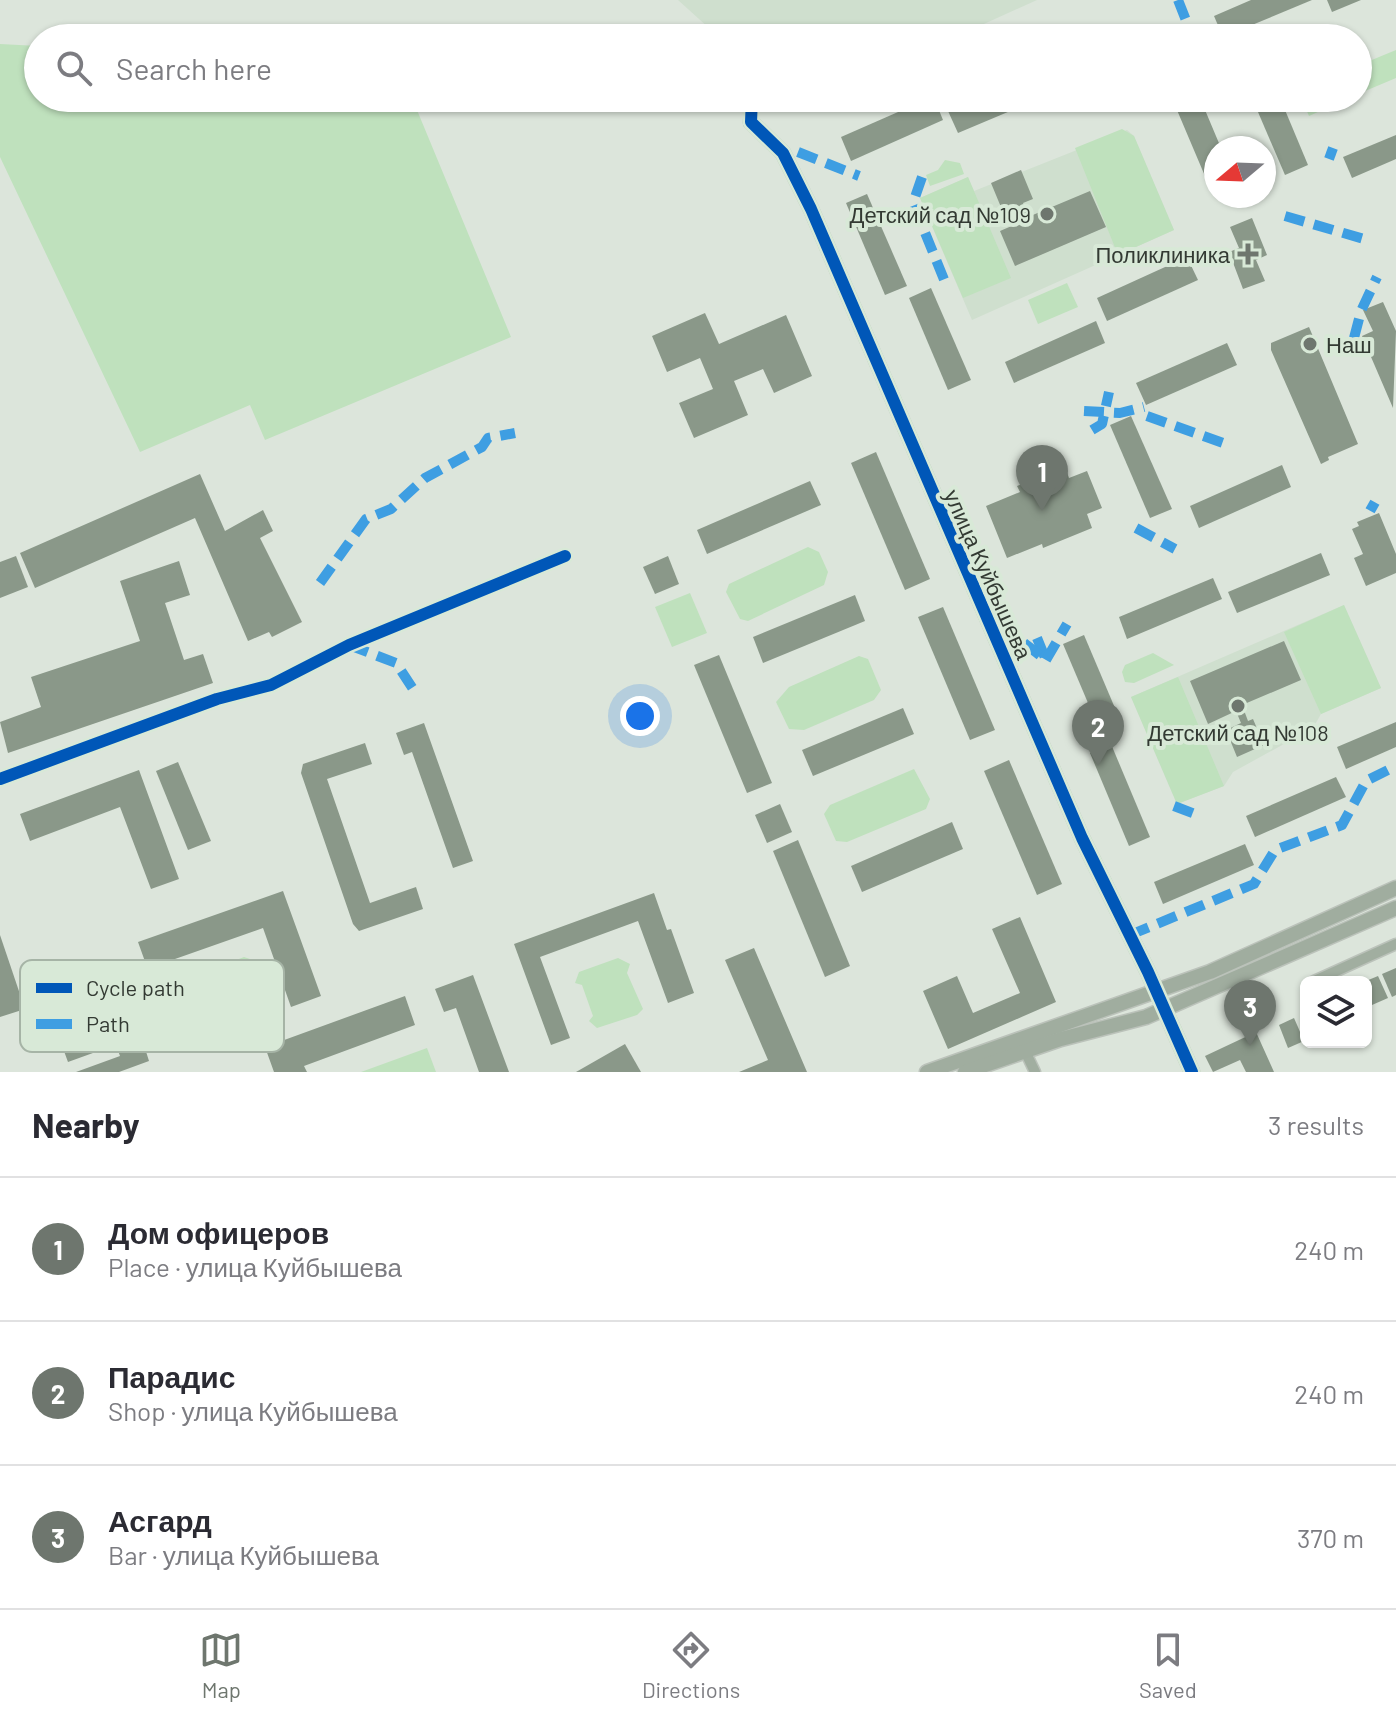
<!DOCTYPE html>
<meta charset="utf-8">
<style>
:root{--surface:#fff;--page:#f7f7f7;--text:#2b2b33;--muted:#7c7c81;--line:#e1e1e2;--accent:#6e766e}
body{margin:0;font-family:Barlow,sans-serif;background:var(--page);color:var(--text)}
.controls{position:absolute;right:24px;bottom:24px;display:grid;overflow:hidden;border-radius:12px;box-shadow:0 2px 6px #0004}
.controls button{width:72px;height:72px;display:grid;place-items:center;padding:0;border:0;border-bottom:2px solid var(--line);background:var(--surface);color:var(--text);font:40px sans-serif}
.compass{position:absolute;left:1204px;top:136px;width:72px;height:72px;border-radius:50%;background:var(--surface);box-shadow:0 2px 6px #0004;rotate:251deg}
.you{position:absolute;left:640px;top:716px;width:28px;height:28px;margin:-20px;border:6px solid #fff;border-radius:50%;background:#1a73e8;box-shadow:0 0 0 12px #1a73e833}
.badge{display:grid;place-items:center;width:52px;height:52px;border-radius:50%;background:var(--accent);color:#fff;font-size:26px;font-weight:700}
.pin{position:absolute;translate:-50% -66px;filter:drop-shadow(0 2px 4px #0008)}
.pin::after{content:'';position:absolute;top:42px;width:28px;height:24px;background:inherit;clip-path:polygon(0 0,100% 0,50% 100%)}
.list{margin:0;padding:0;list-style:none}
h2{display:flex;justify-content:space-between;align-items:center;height:104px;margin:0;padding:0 32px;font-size:34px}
h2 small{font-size:26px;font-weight:400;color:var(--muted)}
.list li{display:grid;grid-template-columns:52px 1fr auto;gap:24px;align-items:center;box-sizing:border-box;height:144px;padding:0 32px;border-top:2px solid var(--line)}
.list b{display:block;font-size:30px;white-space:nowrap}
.list p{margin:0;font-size:26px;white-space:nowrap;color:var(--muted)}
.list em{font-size:26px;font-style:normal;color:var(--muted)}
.icon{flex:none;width:44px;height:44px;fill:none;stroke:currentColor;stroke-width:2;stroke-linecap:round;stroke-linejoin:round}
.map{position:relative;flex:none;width:1396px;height:1072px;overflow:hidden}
.search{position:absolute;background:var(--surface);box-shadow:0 2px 6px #0004;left:24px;right:24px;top:24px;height:88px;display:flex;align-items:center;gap:20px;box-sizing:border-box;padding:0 28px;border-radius:44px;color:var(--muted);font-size:30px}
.sheet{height:536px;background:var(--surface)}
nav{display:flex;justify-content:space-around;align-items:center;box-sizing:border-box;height:112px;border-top:2px solid var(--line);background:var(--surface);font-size:22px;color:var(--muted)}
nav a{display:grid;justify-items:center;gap:4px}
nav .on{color:var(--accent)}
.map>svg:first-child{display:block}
</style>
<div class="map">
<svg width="1396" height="1072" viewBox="0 0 1396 1072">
<rect width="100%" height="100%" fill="#dce5db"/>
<g fill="#cfdfce">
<polygon points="678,0 1037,0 953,38 720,38"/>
<polygon points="1127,130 1134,136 1174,230 972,320 920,198 968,177 974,191"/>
<polygon points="1344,605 1381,688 1321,714 1313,728 1233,772 1224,786 1177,804 1131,697"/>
</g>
<g fill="#bfe1bd">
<polygon points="0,44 38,46 38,98 412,98 511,337 265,440 250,405 140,452 0,157"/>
<polygon points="1396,50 1396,78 1358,94 1358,54 1362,64"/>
<polygon points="1301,98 1349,98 1309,116"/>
<polygon points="1122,129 1134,136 1174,230 1118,255 1075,148"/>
<polygon points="945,160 960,163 964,174 930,186 926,175 938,170"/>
<polygon points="968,177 1011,278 963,298 920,198"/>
<polygon points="1067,283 1078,307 1038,324 1028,300"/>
<polygon points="808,547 819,552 828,572 824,585 748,621 740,619 726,592 729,584"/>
<polygon points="690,593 707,633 672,647 655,607"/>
<polygon points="1344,605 1381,688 1321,714 1284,632"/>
<polygon points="1153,653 1174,665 1134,683 1125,682 1122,672 1125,665"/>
<polygon points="859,656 868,659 881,690 874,700 804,730 789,729 776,702 789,687"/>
<polygon points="1178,677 1224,786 1177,804 1131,697"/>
<polygon points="914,769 930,799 926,809 847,842 836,841 824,814 830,805"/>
<polygon points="244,957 253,960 270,1005 266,1014 225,1029 217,1027 200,979 203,973"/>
<polygon points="618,958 630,964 627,973 643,1009 637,1015 597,1028 589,1021 593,1016 582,985 575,983 579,972"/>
<polygon points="427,1048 436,1072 361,1072"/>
</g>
<g fill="#8a9889">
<polygon points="1251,0 1312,0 1223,37 1214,16"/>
<polygon points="1327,0 1361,0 1332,12"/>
<polygon points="930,98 934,98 943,120 851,161 841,137"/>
<polygon points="978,98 1041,98 958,133 948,111"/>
<polygon points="1186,98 1200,98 1221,148 1216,148 1216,194 1213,195 1174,103"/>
<polygon points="1252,98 1280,98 1308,165 1285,175"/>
<polygon points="1396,135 1396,159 1352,178 1343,157"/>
<polygon points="1021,170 1033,199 1023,203 1028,217 1090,191 1106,227 1015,266 1000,231 1021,222 1015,207 1003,212 991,183"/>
<polygon points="867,194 907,286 885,295 846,203"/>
<polygon points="1252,218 1267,255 1256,260 1265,281 1243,289 1229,252 1239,248 1230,227"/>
<polygon points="1187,257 1198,280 1107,321 1097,298"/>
<polygon points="931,288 971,380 948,390 909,298"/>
<polygon points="1383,302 1396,331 1393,408 1362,336 1373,331 1363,310"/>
<polygon points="705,313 719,344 786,315 812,376 774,393 763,369 734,381 748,415 694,438 679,403 713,389 700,358 667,372 652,336"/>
<polygon points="1096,321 1105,343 1014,383 1005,362"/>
<polygon points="1309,327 1358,444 1328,457 1329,460 1321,464 1271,350 1271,343"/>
<polygon points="1227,343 1237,365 1146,405 1136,383"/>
<polygon points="1131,416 1172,509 1150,518 1110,425"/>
<polygon points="876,452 930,579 905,590 851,463"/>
<polygon points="1282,465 1291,487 1199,528 1190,506"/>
<polygon points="1065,467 1069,478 1087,471 1102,508 1087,514 1092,528 1043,548 1042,544 1007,558 986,506 1020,492 1017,486"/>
<polygon points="200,474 225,531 263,510 273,531 260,538 302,622 272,637 269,632 248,641 195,518 35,588 20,553"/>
<polygon points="810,481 821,505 707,554 697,530"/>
<polygon points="1379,513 1396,554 1396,573 1366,586 1354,558 1363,554 1352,529 1359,526 1357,522"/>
<polygon points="1321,553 1330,575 1237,613 1228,592"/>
<polygon points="16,556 28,587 0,598 0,562"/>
<polygon points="668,556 679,584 655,594 643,567"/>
<polygon points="179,561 190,595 165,603 184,660 203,654 213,683 8,753 0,722 41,707 31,677 140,641 120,581"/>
<polygon points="1213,578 1222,599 1127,639 1119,617"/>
<polygon points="855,595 865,621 763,663 753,637"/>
<polygon points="943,607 995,730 970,740 918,617"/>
<polygon points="1084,635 1123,727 1102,736 1063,644"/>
<polygon points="1284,641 1301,680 1242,705 1248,721 1253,719 1264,745 1237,757 1226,730 1241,723 1236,711 1208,724 1190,681"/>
<polygon points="719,655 772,783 747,793 694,665"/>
<polygon points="903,708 914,734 813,776 802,750"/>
<polygon points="1396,722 1396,747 1346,769 1337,747"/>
<polygon points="424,723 473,861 453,868 412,752 404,755 396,733"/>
<polygon points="365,743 372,764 327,779 370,903 416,887 423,909 359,931 353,924 301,773 303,764"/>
<polygon points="1111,744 1150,837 1129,846 1090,753"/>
<polygon points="1009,760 1062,884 1037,895 984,771"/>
<polygon points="178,762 211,841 188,850 156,771"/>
<polygon points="139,770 179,879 151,889 120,807 30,841 20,814"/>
<polygon points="1336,777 1346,797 1255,837 1246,816"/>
<polygon points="780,804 792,832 767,843 755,815"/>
<polygon points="952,822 963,849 862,892 851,866"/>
<polygon points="798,840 850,966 825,977 773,851"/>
<polygon points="1245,844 1254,865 1163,904 1154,882"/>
<polygon points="283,891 321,996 291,1007 263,928 175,959 202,1036 175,1045 138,942"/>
<polygon points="654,893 667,930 671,929 694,993 668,1003 638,921 540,957 570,1038 551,1045 514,944"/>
<polygon points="1020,917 1056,1002 948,1049 923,991 957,976 973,1013 1020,993 992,929"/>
<polygon points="0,935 25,1009 0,1017"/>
<polygon points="754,948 807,1072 739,1072 768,1060 725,960"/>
<polygon points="1396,968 1396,995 1392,997 1382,974"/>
<polygon points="473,975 509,1072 479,1072 456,1008 444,1012 435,989"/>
<polygon points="1378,976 1388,998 1372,1005 1366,981"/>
<polygon points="405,996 415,1025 304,1066 307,1072 274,1072 265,1047"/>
<polygon points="63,1008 76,1045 99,1037 104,1049 68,1062 50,1013"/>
<polygon points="133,1010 149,1061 119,1072 76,1072 120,1056 107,1020"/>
<polygon points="1294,1018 1304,1041 1288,1048 1279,1025"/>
<polygon points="1256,1032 1274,1072 1246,1072 1240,1060 1213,1072 1205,1056"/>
<polygon points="625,1044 641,1072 576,1072"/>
</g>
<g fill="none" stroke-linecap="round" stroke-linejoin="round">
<defs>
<g id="street">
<polyline points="751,122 752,98"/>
<polyline points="0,779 217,699 271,685 349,645 565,556"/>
<polyline points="1312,982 1396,944"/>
<polyline points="1025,1051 1035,1072"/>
</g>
<g id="secondary">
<polyline points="751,122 783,153 811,209 1082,838 1148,972 1192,1072"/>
<polyline points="927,1072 1210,972 1396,888"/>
<polyline points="965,1072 1061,1039 1146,1017 1396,908"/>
</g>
</defs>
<use href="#street" stroke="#bbc2ba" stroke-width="13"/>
<use href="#secondary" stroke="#bbc2ba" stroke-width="17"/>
<use href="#street" stroke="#a1aea0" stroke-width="10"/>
<use href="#secondary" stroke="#a0ad9f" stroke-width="14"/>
<g stroke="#3e9ee2" stroke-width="10" stroke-dasharray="20 10" stroke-linecap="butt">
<polyline points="1178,0 1193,38"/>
<polyline points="798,152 859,176"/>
<polyline points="1329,159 1333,148"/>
<polyline points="922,177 913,203 945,282"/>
<polyline points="1285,216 1364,239"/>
<polyline points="1354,338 1361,311 1377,277"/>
<polyline points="1084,411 1120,413 1144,407"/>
<polyline points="1147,416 1226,444"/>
<polyline points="1092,430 1102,424 1109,392"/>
<polyline points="1368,504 1377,509"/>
<polyline points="1136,528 1175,549"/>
<polyline points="320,583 366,519 391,509 425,478 482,447 488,438 515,433"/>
<polyline points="1037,638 1046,660"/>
<polyline points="1024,643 1046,660"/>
<polyline points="349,645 396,663 413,689"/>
<polyline points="1046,660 1067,624"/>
<polyline points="1174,806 1200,816"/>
<polyline points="1130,935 1254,884 1275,850 1342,825 1366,781 1396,766"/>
</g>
<defs>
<g id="cycleway">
<polyline points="752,98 751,122 783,153 811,209 1082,838 1148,972 1192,1072"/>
<polyline points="0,779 217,699 271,685 349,645 565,556"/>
</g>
</defs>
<use href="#cycleway" stroke="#d8e9d7" stroke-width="17"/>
<use href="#cycleway" stroke="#0057b8" stroke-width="12"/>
</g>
<g fill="#6e766e" stroke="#d8e9d7" stroke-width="3">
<circle cx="1047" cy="214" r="8"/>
<path d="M1244 242h8v8h8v8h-8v8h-8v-8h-8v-8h8z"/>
<circle cx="1310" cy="344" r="8"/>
<circle cx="1238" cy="706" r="8"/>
</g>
<g text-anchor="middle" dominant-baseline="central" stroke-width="8" stroke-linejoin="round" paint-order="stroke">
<g font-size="22" fill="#333a33" stroke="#d8e9d7" text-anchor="end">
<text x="1031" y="214">Детский сад №109</text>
<text x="1230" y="254">Поликлиника</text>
<text x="1326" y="344" text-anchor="start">Наш</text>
<text x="1238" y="732" text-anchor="middle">Детский сад №108</text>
</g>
<g font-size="22" fill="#333a33" stroke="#d8e9d7">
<text transform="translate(989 574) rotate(66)">улица Куйбышева</text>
</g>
</g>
<rect x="20" y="960" width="264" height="92" rx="12" fill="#d8e9d7" stroke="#a6b4a6" stroke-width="2"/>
<rect x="36" y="983" width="36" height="10" fill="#0057b8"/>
<rect x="36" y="1019" width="36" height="10" fill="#3e9ee2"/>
<g font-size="22" fill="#333a33">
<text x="86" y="996">Cycle path</text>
<text x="86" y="1032">Path</text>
</g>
</svg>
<div class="controls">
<button><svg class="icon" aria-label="layers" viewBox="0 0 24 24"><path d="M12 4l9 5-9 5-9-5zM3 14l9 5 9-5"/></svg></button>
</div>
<svg class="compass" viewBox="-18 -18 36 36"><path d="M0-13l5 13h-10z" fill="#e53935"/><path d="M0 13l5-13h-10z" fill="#7c7c81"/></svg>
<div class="you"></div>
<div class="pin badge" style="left:1042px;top:511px">1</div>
<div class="pin badge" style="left:1098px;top:766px">2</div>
<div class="pin badge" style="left:1250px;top:1046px">3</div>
<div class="search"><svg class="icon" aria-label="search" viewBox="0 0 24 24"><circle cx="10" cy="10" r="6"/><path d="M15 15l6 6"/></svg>Search here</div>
</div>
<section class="sheet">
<h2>Nearby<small>3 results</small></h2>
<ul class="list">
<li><span class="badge">1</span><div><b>Дом офицеров</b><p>Place · улица Куйбышева</p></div><em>240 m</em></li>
<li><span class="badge">2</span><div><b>Парадис</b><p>Shop · улица Куйбышева</p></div><em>240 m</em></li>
<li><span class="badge">3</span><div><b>Асгард</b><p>Bar · улица Куйбышева</p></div><em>370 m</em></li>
</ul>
</section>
<nav>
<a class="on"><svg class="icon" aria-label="map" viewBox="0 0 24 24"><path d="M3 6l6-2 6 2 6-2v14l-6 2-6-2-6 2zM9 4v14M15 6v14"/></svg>Map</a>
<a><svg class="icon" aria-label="directions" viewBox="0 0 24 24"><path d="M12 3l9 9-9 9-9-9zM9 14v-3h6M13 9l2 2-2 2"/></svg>Directions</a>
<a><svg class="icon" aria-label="saved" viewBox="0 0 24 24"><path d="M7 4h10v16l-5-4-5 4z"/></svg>Saved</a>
</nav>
